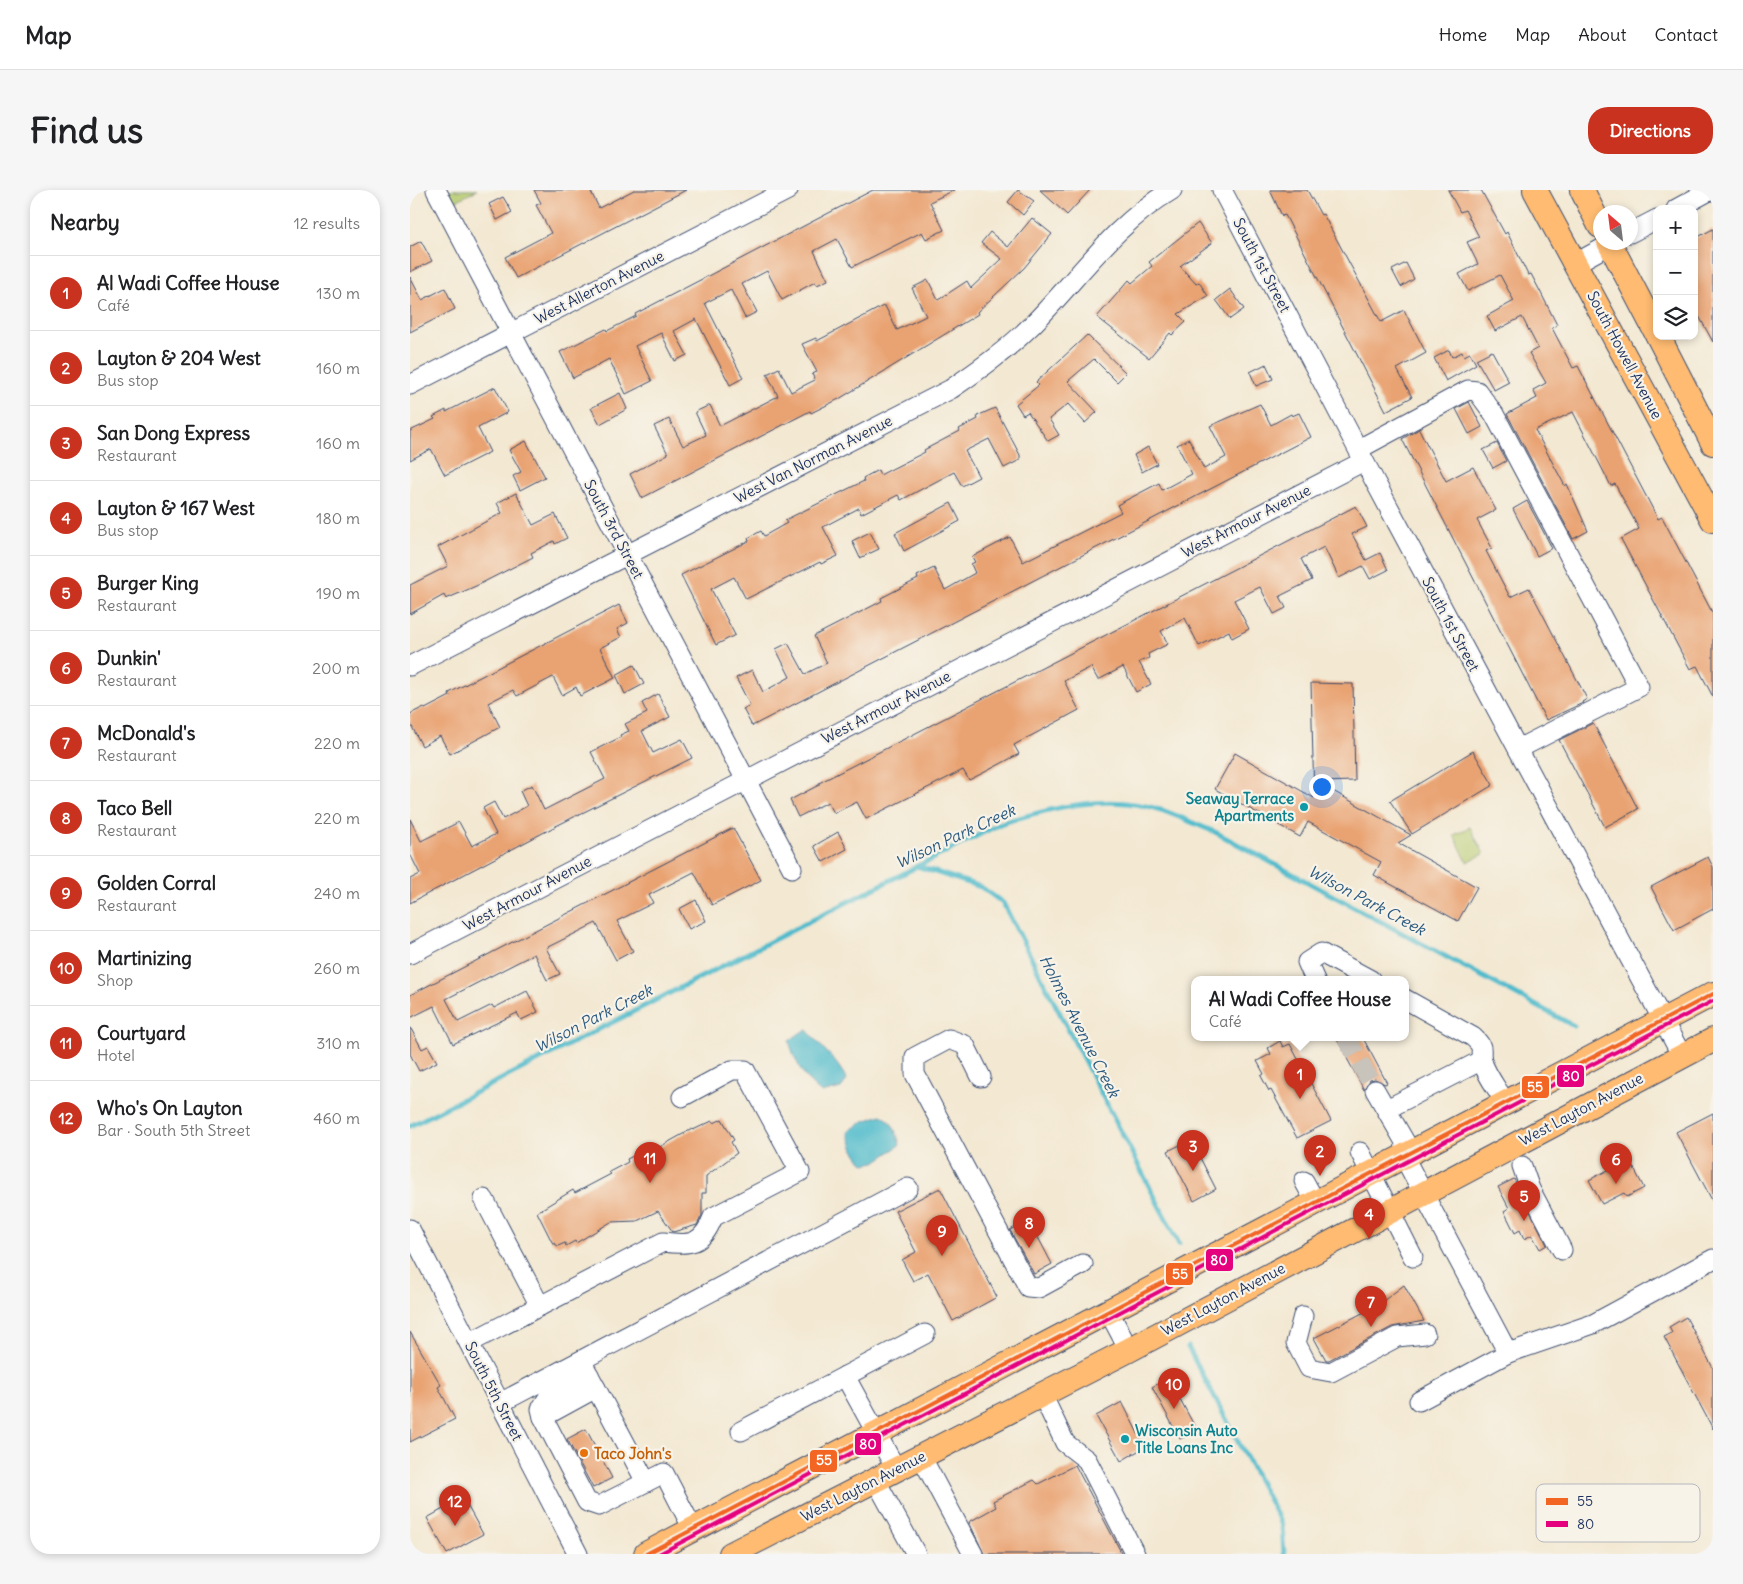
<!DOCTYPE html>
<meta charset="utf-8">
<style>
:root{--surface:#fff;--page:#f6f6f6;--text:#202124;--muted:#757577;--line:#e0e0e0;--accent:#c8321e}
body{margin:0;font-family:Delius,sans-serif;background:var(--page);color:var(--text)}
.controls{position:absolute;right:15px;top:15px;display:grid;overflow:hidden;border-radius:10px;box-shadow:0 2px 8px #0003}
.controls button{width:45px;height:45px;display:grid;place-items:center;padding:0;border:0;border-bottom:1px solid var(--line);background:var(--surface);color:var(--text);font:25px sans-serif}
.compass{position:absolute;left:1183px;top:15px;width:45px;height:45px;border-radius:50%;background:var(--surface);box-shadow:0 2px 8px #0003;rotate:332deg}
.you{position:absolute;left:911px;top:596px;width:18px;height:18px;margin:-12px;border:4px solid #fff;border-radius:50%;background:#1a73e8;box-shadow:0 0 0 8px #1a73e833}
.badge{display:grid;place-items:center;width:32px;height:32px;border-radius:50%;background:var(--accent);color:#fff;font-size:16px;font-weight:700}
.pin{position:absolute;translate:-50% -41px;filter:drop-shadow(0 1px 2px #0008)}
.pin::after{content:'';position:absolute;top:26px;width:18px;height:15px;background:inherit;clip-path:polygon(0 0,100% 0,50% 100%)}
.popup{position:absolute;left:781px;top:786px;width:218px;height:65px;box-sizing:border-box;display:grid;place-content:center;border-radius:10px;background:var(--surface);filter:drop-shadow(0 1px 4px #0005);font-size:16px;white-space:nowrap;color:var(--muted)}
.popup b{font-size:19px;color:var(--text)}
.popup::after{content:'';position:absolute;left:50%;top:100%;margin-left:-10px;border:10px solid transparent;border-top-color:var(--surface)}
.list{margin:0;padding:0;list-style:none}
h2{display:flex;justify-content:space-between;align-items:center;height:65px;margin:0;padding:0 20px;font-size:21px}
h2 small{font-size:16px;font-weight:400;color:var(--muted)}
.list li{display:grid;grid-template-columns:32px 1fr auto;gap:15px;align-items:center;box-sizing:border-box;height:75px;padding:0 20px;border-top:1px solid var(--line)}
.list b{display:block;font-size:19px;white-space:nowrap}
.list p{margin:0;font-size:16px;white-space:nowrap;color:var(--muted)}
.list em{font-size:16px;font-style:normal;color:var(--muted)}
.icon{flex:none;width:28px;height:28px;fill:none;stroke:currentColor;stroke-width:2;stroke-linecap:round;stroke-linejoin:round}
.map{position:relative;flex:none;width:1303px;height:1364px;overflow:hidden;border-radius:20px}
header{display:flex;align-items:center;gap:30px;box-sizing:border-box;height:70px;padding:0 25px;background:var(--surface);border-bottom:1px solid var(--line)}
header strong{font-size:24px}
nav{display:flex;gap:28px;margin-inline-start:auto;font-size:18px}
.intro{display:flex;align-items:center;justify-content:space-between;box-sizing:border-box;height:120px;padding:0 30px}
h1{margin:0;font-size:35px}
.button{padding:12px 22px;border-radius:20px;background:var(--accent);color:#fff;font-size:18px;font-weight:700}
main{display:flex;gap:30px;padding:0 30px}
aside{flex:1;background:var(--surface);border-radius:20px;box-shadow:0 2px 8px #0003}
.map>svg:first-child{display:block}
</style>
<header>
<strong>Map</strong>
<nav><a>Home</a><a>Map</a><a>About</a><a>Contact</a></nav>
</header>
<div class="intro"><h1>Find us</h1><a class="button">Directions</a></div>
<main>
<aside>
<h2>Nearby<small>12 results</small></h2>
<ul class="list">
<li><span class="badge">1</span><div><b>Al Wadi Coffee House</b><p>Café</p></div><em>130 m</em></li>
<li><span class="badge">2</span><div><b>Layton &amp; 204 West</b><p>Bus stop</p></div><em>160 m</em></li>
<li><span class="badge">3</span><div><b>San Dong Express</b><p>Restaurant</p></div><em>160 m</em></li>
<li><span class="badge">4</span><div><b>Layton &amp; 167 West</b><p>Bus stop</p></div><em>180 m</em></li>
<li><span class="badge">5</span><div><b>Burger King</b><p>Restaurant</p></div><em>190 m</em></li>
<li><span class="badge">6</span><div><b>Dunkin'</b><p>Restaurant</p></div><em>200 m</em></li>
<li><span class="badge">7</span><div><b>McDonald's</b><p>Restaurant</p></div><em>220 m</em></li>
<li><span class="badge">8</span><div><b>Taco Bell</b><p>Restaurant</p></div><em>220 m</em></li>
<li><span class="badge">9</span><div><b>Golden Corral</b><p>Restaurant</p></div><em>240 m</em></li>
<li><span class="badge">10</span><div><b>Martinizing</b><p>Shop</p></div><em>260 m</em></li>
<li><span class="badge">11</span><div><b>Courtyard</b><p>Hotel</p></div><em>310 m</em></li>
<li><span class="badge">12</span><div><b>Who's On Layton</b><p>Bar · South 5th Street</p></div><em>460 m</em></li>
</ul>
</aside>
<div class="map">
<svg width="1303" height="1364" viewBox="0 0 1303 1364">
<rect width="100%" height="100%" fill="#f7f3e8"/>
<filter id="ink" filterUnits="userSpaceOnUse"><feTurbulence type="fractalNoise" baseFrequency=".02" numOctaves="2"/><feDisplacementMap in="SourceGraphic" scale="10" xChannelSelector="R" yChannelSelector="G"/><feConvolveMatrix kernelMatrix="1 2 1 2 8 2 1 2 1" color-interpolation-filters="sRGB"/></filter>
<filter id="wash" filterUnits="userSpaceOnUse"><feTurbulence type="fractalNoise" baseFrequency=".0096" numOctaves="4" result="noise"/><feDisplacementMap in="SourceGraphic" scale="20" xChannelSelector="R" yChannelSelector="G"/><feGaussianBlur stdDeviation="1.12" result="paint"/><feColorMatrix in="noise" values="0 0 0 0 0 0 0 0 0 0 0 0 0 0 0 0 0 1.4 0 .05"/><feComposite in="paint" operator="in"/></filter>
<g filter="url(#wash)">
<rect width="100%" height="100%" fill="#f3e8d2"/>
<g fill="#b6ca6e" stroke="#687c66">
<polygon points="38,0 67,0 44,12"/>
<polygon points="1060,637 1074,664 1057,672 1044,645"/>
</g>
<g fill="#50bbcc" stroke="#367595">
<path d="M397,840C411,857 428,871 437,890L431,898L412,903C395,892 385,871 379,851L390,843Z"/>
<path d="M471,925C483,930 487,944 490,955L465,972L454,974L444,960L438,942L452,932Z"/>
</g>
<g fill="none" stroke-linecap="round" stroke-linejoin="round">
<g stroke="#50bbcc" stroke-width="5">
<polyline points="507,676 571,697 593,713 769,1054"/>
<path d="M0,936L592,633C644,617 698,603 751,620C769,626 787,635 805,642L1164,836"/>
<polyline points="778,1157 872,1335 874,1364"/>
</g>
</g>
<g id="blocks">
<g fill="#e9a271">
<polygon points="124,0 180,0 189,18 224,0 276,0 106,88 95,67 141,43 126,15 131,13"/>
<polygon points="463,0 544,0 520,12 534,40 516,49 512,42 442,77 427,49 404,61 418,90 407,95 405,92 372,110 357,81 332,94 347,122 335,128 321,100 295,113 333,188 320,195 286,129 264,141 277,165 265,171 251,143 225,156 242,191 216,204 199,169 163,188 150,162 196,139 197,141 226,126 225,124"/>
<polygon points="608,0 624,11 613,25 598,12"/>
<polygon points="630,0 680,0 657,25"/>
<polygon points="860,0 897,0 911,25 913,24 971,132 994,120 1016,163 987,179 1002,207 976,221 888,50 875,25 872,26"/>
<polygon points="1038,0 1071,0 1095,44 1097,42 1118,85 1121,84 1131,103 1147,135 1142,138 1163,178 1168,176 1248,329 1252,327 1303,424 1303,507 1287,476 1280,479 1211,349 1229,339 1205,294 1201,296 1163,222 1125,240 1155,296 1157,294 1178,341 1163,349 1097,224 1127,208 1123,200 1136,193 1119,163 1128,158 1112,127 1085,141 1077,126 1104,111 1090,85 1058,101 1049,84 1068,74 1057,52 1069,47 1055,20 1050,22"/>
<polygon points="93,7 102,22 87,30 79,14"/>
<polygon points="622,28 642,44 614,78 567,122 568,124 429,209 401,223 400,221 232,308 220,284 258,264 244,236 259,229 273,256 296,245 285,222 300,215 310,236 368,206 357,184 369,178 381,202 405,190 402,184 407,182 392,154 406,148 407,151 473,116 475,116 487,140 516,126 502,98 518,90 528,110 557,91 561,98 592,69 571,53 580,42 598,57"/>
<polygon points="788,33 802,53 770,76 786,94 789,92 798,106 768,124 776,132 762,145 760,143 739,168 687,127 719,90 722,93 742,76 739,72"/>
<polygon points="1303,39 1303,152 1284,117 1284,49"/>
<polygon points="11,51 22,71 0,82 0,57"/>
<polygon points="996,73 1004,89 991,97 982,80"/>
<polygon points="0,87 12,110 35,98 45,119 0,142"/>
<polygon points="820,99 834,119 820,129 806,110"/>
<polygon points="677,145 716,183 707,192 684,169 658,191 687,222 675,233 658,214 639,229 649,245 638,251 618,222 613,225 606,214 629,195 626,192"/>
<polygon points="1039,160 1042,167 1052,162 1054,166 1060,163 1066,174 1036,191 1024,168"/>
<polygon points="1082,161 1099,192 1084,200 1066,169"/>
<polygon points="856,174 863,189 846,196 840,182"/>
<polygon points="85,197 98,222 68,238 80,262 35,285 21,259 0,270 0,241 25,229 23,227 36,220 36,222"/>
<polygon points="210,203 217,219 190,234 181,218"/>
<polygon points="1059,212 1072,237 1059,244 1046,219"/>
<polygon points="850,214 861,235 881,224 882,226 889,223 901,247 342,536 333,519 340,515 326,488 342,480 353,502 380,487 366,459 378,453 395,484 417,473 404,446 472,411 471,408 508,389 507,386 524,378 535,400 565,383 561,374 565,372 562,367 600,347 613,372 711,322 707,315 749,293 752,300 782,284 767,255 779,249 794,279 816,267 800,236"/>
<polygon points="585,218 610,265 610,270 594,278 579,249 555,261 569,287 552,296 544,282 491,310 488,305 451,324 449,318 413,337 428,366 411,374 410,372 336,409 324,387 301,399 325,445 306,455 271,385 339,351 338,348 351,341 354,346 377,333 375,330 454,291 453,288 468,280 470,285 515,262 514,260 550,241 549,239 568,229 567,226"/>
<polygon points="1009,239 1036,291 1063,277 1086,320 1067,330 1082,358 1076,361 1100,407 1119,398 1177,509 1172,512 1173,513 1136,530 992,249"/>
<polygon points="116,251 135,287 110,300 103,286 111,282 99,260"/>
<polygon points="1087,253 1096,271 1083,278 1073,260"/>
<polygon points="738,257 747,274 732,282 724,265"/>
<polygon points="106,303 123,335 145,324 157,348 145,354 144,351 121,363 123,367 66,396 36,409 34,405 0,424 0,395 38,376 28,357 92,323 87,313"/>
<polygon points="1117,311 1142,358 1127,366 1103,319"/>
<polygon points="541,313 550,331 494,361 485,343"/>
<polygon points="946,316 957,337 942,344 956,370 970,363 978,380 960,389 953,376 929,388 914,357 891,369 902,390 870,406 876,418 864,424 850,397 824,410 839,439 822,448 819,441 789,456 775,428 751,441 758,454 738,464 739,468 729,472 741,494 726,502 713,477 688,490 681,477 654,491 669,520 604,555 609,564 575,582 559,590 553,580 456,629 447,612 424,623 418,612 388,627 380,610 409,595 409,593"/>
<polygon points="460,342 469,359 450,368 442,351"/>
<polygon points="209,415 218,433 207,439 211,447 190,458 205,488 170,506 166,497 152,505 143,487 107,506 103,500 78,513 90,537 40,564 30,546 12,556 0,533 0,524 14,517 15,519 40,506 39,503"/>
<polygon points="224,475 234,494 215,504 206,485"/>
<polygon points="901,493 943,494 945,591 907,592 1001,645 988,653 1067,697 1048,731 964,685 971,672 898,632 890,647 805,599 825,563 904,608"/>
<polygon points="248,504 260,527 232,541 243,563 272,549 282,568 146,636 0,713 0,689 10,684 0,664 0,629 11,651 49,632 62,656 86,644 73,618 84,612 93,629 117,616 110,601 122,595 134,620 195,589 181,562 211,547 210,545 219,541 215,534 237,523 232,513"/>
<polygon points="1183,533 1228,619 1195,637 1149,550"/>
<polygon points="1063,561 1083,595 1002,644 980,611"/>
<polygon points="323,638 351,690 302,715 284,682 239,705 243,713 207,731 223,761 206,770 186,733 136,758 150,784 137,790 124,764 36,809 48,832 82,815 84,818 117,801 128,822 111,830 107,823 43,854 24,816 0,828 0,805"/>
<polygon points="428,642 437,659 413,672 404,656"/>
<polygon points="1298,667 1303,677 1303,719 1264,740 1241,697"/>
<polygon points="286,710 296,731 279,739 269,719"/>
<polygon points="0,837 12,859 18,856 27,872 9,881 0,864"/>
<polygon points="926,848 953,848 977,893 975,894 965,889 960,890 954,900"/>
<polygon points="870,851 873,857 880,854 921,931 887,948 861,900 859,901 851,886 854,884 847,871 861,864 858,858"/>
<polygon points="1303,923 1303,1012 1266,942"/>
<polygon points="312,929 324,950 321,952 327,963 296,986 296,1003 292,1003 292,1025 287,1035 263,1042 248,1021 227,1031 201,1032 166,1053 165,1051 156,1056 155,1053 148,1056 142,1052 127,1022 163,1000 165,1003 201,984 199,982 218,972 217,969 235,960 237,964 282,939 283,940 302,931 304,933"/>
<polygon points="776,952 778,956 783,954 806,999 784,1011 758,961"/>
<polygon points="1219,969 1234,998 1217,1007 1214,1003 1192,1014 1179,990"/>
<polygon points="1104,989 1137,1055 1130,1059 1122,1045 1114,1049 1110,1040 1105,1043 1094,1021 1099,1018 1088,997"/>
<polygon points="530,998 587,1107 543,1131 518,1083 503,1091 496,1078 492,1070 506,1062 485,1021"/>
<polygon points="619,1030 642,1074 624,1084 600,1040"/>
<polygon points="994,1095 1014,1131 982,1137 919,1170 916,1170 904,1148 968,1115"/>
<polygon points="1276,1127 1303,1178 1303,1239 1254,1147 1262,1143 1259,1137"/>
<polygon points="0,1142 31,1195 28,1197 45,1229 0,1252"/>
<polygon points="759,1188 787,1241 770,1249 742,1197"/>
<polygon points="712,1212 735,1257 711,1271 686,1226"/>
<polygon points="176,1239 202,1288 183,1298 157,1249"/>
<polygon points="665,1275 712,1364 574,1364 559,1332 586,1317 583,1311 624,1290 628,1294"/>
<polygon points="53,1308 73,1344 37,1364 17,1328"/>
</g>
</g>
</g>
<g filter="url(#ink)">
<use href="#blocks" fill-opacity="0" stroke="#3b4b6f" stroke-width="1"/>
<g fill="none" stroke-linecap="round" stroke-linejoin="round">
<polyline stroke="#c8c3bb" stroke-width="19" stroke-dasharray="19 9" stroke-linecap="butt" points="936,848 965,900"/>
<defs>
<g id="minor">
<polyline points="26,0 382,678"/>
<polyline points="812,0 954,271 1272,866"/>
<polyline points="1266,19 1301,0"/>
<polyline points="1220,43 1247,29"/>
<polyline points="1166,73 1204,52"/>
<polyline points="0,195 378,0"/>
<polyline points="949,259 1058,200 1067,201 1084,224 1229,497 1108,559"/>
<path d="M0,476L541,199C570,179 597,160 622,135C668,89 704,34 762,0"/>
<polyline points="0,764 954,271"/>
<polyline points="905,790 897,772 911,763 961,790"/>
<path d="M995,809L1063,847C1076,859 1069,858 1072,871C1076,885 1089,901 1096,914"/>
<polyline points="571,887 555,855 539,849 505,867 505,884 618,1097 629,1098 673,1074"/>
<polyline points="965,900 995,952 994,967 1098,1163 1009,1211"/>
<polyline points="977,919 1072,870"/>
<polyline points="950,962 1003,1067"/>
<polyline points="1112,976 1120,999 1152,1060"/>
<polyline points="894,991 906,1013"/>
<polyline points="74,1009 130,1116"/>
<polyline points="0,1039 168,1364"/>
<polyline points="699,1122 719,1160"/>
<polyline points="893,1126 886,1153 899,1178 921,1182 987,1147 1015,1144"/>
<path d="M59,1153L253,1052C281,1056 293,1054 303,1027L390,982L335,880H322L272,907"/>
<polyline points="1098,1163 1183,1134 1303,1069"/>
<polyline points="173,1174 236,1292"/>
<polyline points="179,1185 139,1206 131,1219 133,1227 177,1312 189,1316 254,1283 283,1339"/>
<polyline points="435,1186 486,1279"/>
<polyline points="632,1204 655,1253 677,1270 725,1364"/>
<polyline points="90,1213 498,998"/>
<polyline points="133,1227 186,1198"/>
<polyline points="331,1241 515,1144"/>
<polyline points="511,1266 563,1364"/>
<polyline points="465,1289 506,1364"/>
</g>
<g id="major">
<polyline points="1125,0 1303,330"/>
<polyline points="1172,0 1190,36"/>
<polyline points="1199,52 1247,144"/>
<polyline points="1248,146 1303,253"/>
<polyline points="236,1364 1303,804"/>
<polyline points="321,1364 719,1160 1303,850"/>
</g>
</defs>
<use href="#minor" stroke="#3b4b6f" stroke-width="21"/>
<use href="#major" stroke="#3b4b6f" stroke-width="26"/>
<use href="#minor" stroke="#fff" stroke-width="19"/>
<use href="#major" stroke="#febb71" stroke-width="24"/>
<defs>
<polyline id="bus-1" points="236,1364 1303,804"/>
<polyline id="bus-2" points="249,1364 1303,811"/>
</defs>
<use href="#bus-1" stroke="#f7f3e8" stroke-width="8"/>
<use href="#bus-2" stroke="#f7f3e8" stroke-width="8"/>
<use href="#bus-1" stroke="#f26522" stroke-width="4"/>
<use href="#bus-2" stroke="#e5007d" stroke-width="4"/>
</g>
</g>
<g fill="#0f9aa8" stroke="#f7f3e8" stroke-width="2">
<circle cx="894" cy="617" r="5"/>
<circle cx="715" cy="1249" r="5"/>
</g>
<circle fill="#e8710a" stroke="#f7f3e8" stroke-width="2" cx="174" cy="1263" r="5"/>
<g text-anchor="middle" dominant-baseline="central" stroke-width="4.5" stroke-linejoin="round" paint-order="stroke">
<g font-size="15" fill="#1b2f5e" stroke="#f7f3e8">
<text transform="translate(852 75) rotate(62)">South 1st Street</text>
<text transform="translate(189 97) rotate(-27)">West Allerton Avenue</text>
<text transform="translate(1215 165) rotate(62)">South Howell Avenue</text>
<text transform="translate(403 269) rotate(-27)">West Van Norman Avenue</text>
<text transform="translate(836 331) rotate(-27)">West Armour Avenue</text>
<text transform="translate(204 339) rotate(62)">South 3rd Street</text>
<text transform="translate(1041 434) rotate(62)">South 1st Street</text>
<text transform="translate(476 517) rotate(-27)">West Armour Avenue</text>
<text transform="translate(117 703) rotate(-28)">West Armour Avenue</text>
<text transform="translate(1171 919) rotate(-28)">West Layton Avenue</text>
<text transform="translate(813 1109) rotate(-28)">West Layton Avenue</text>
<text transform="translate(84 1201) rotate(63)">South 5th Street</text>
<text transform="translate(453 1296) rotate(-27)">West Layton Avenue</text>
</g>
<g font-size="15" font-weight="bold" fill="#0d838f" stroke="#f7f3e8" text-anchor="end">
<text x="884" y="608">Seaway Terrace<tspan x="884" dy="17">Apartments</tspan></text>
<text x="725" y="1240" text-anchor="start">Wisconsin Auto<tspan x="725" dy="17">Title Loans Inc</tspan></text>
</g>
<g font-size="15" font-weight="bold" fill="#c56008" stroke="#f7f3e8" text-anchor="start">
<text x="184" y="1263">Taco John's</text>
</g>
<g font-size="16" font-style="italic" fill="#2b597f" stroke="#f7f3e8">
<text transform="translate(545 646) rotate(-25)">Wilson Park Creek</text>
<text transform="translate(957 710) rotate(28)">Wilson Park Creek</text>
<text transform="translate(183 828) rotate(-27)">Wilson Park Creek</text>
<text transform="translate(670 836) rotate(63)">Holmes Avenue Creek</text>
</g>
</g>
<rect x="1126" y="1294" width="164" height="58" rx="8" fill="#f7f3e8" stroke="#b5b8bf" stroke-width="1"/>
<rect x="1136" y="1308" width="22" height="7" fill="#f26522"/>
<rect x="1136" y="1331" width="22" height="6" fill="#e5007d"/>
<g font-size="14" fill="#1b2f5e">
<text x="1167" y="1316">55</text>
<text x="1167" y="1339">80</text>
</g>
<g stroke="#f7f3e8" stroke-width="2">
<rect x="1146" y="874" width="29" height="24" rx="5" fill="#e5007d"/>
<rect x="1111" y="885" width="29" height="24" rx="5" fill="#f26522"/>
<rect x="795" y="1058" width="29" height="24" rx="5" fill="#e5007d"/>
<rect x="755" y="1072" width="29" height="24" rx="5" fill="#f26522"/>
<rect x="444" y="1242" width="28" height="24" rx="5" fill="#e5007d"/>
<rect x="399" y="1259" width="29" height="24" rx="5" fill="#f26522"/>
</g>
<g font-size="14" text-anchor="middle" font-weight="bold" fill="#fff">
<text x="1161" y="891">80</text>
<text x="1125" y="902">55</text>
<text x="809" y="1075">80</text>
<text x="770" y="1089">55</text>
<text x="458" y="1259">80</text>
<text x="414" y="1275">55</text>
</g>
</svg>
<div class="controls">
<button>+</button>
<button>−</button>
<button><svg class="icon" aria-label="layers" viewBox="0 0 24 24"><path d="M12 4l9 5-9 5-9-5zM3 14l9 5 9-5"/></svg></button>
</div>
<svg class="compass" viewBox="-18 -18 36 36"><path d="M0-13l5 13h-10z" fill="#e53935"/><path d="M0 13l5-13h-10z" fill="#757577"/></svg>
<div class="you"></div>
<div class="pin badge" style="left:890px;top:909px">1</div>
<div class="popup"><b>Al Wadi Coffee House</b>Café</div>
<div class="pin badge" style="left:910px;top:986px">2</div>
<div class="pin badge" style="left:783px;top:981px">3</div>
<div class="pin badge" style="left:959px;top:1049px">4</div>
<div class="pin badge" style="left:1114px;top:1031px">5</div>
<div class="pin badge" style="left:1206px;top:994px">6</div>
<div class="pin badge" style="left:961px;top:1137px">7</div>
<div class="pin badge" style="left:619px;top:1058px">8</div>
<div class="pin badge" style="left:532px;top:1066px">9</div>
<div class="pin badge" style="left:764px;top:1219px">10</div>
<div class="pin badge" style="left:240px;top:993px">11</div>
<div class="pin badge" style="left:45px;top:1336px">12</div>
</div>
</main>
